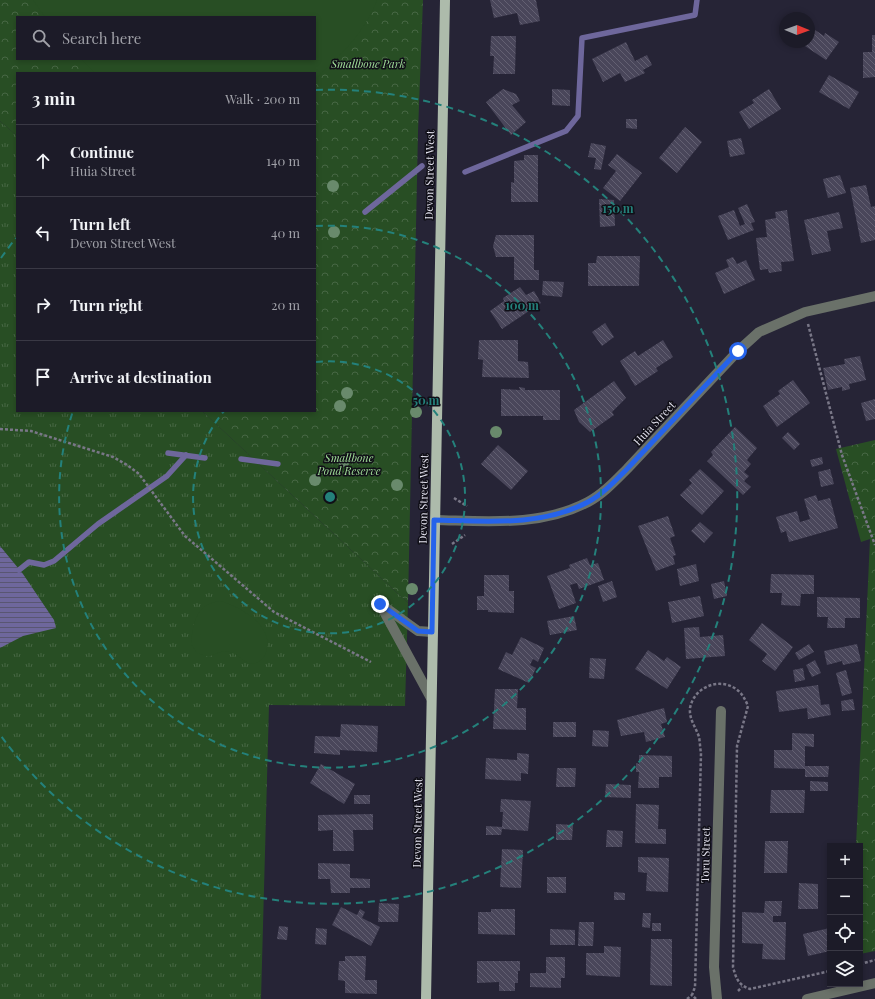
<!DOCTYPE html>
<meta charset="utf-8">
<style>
:root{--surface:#1c1b28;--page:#292834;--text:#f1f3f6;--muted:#a0a1a8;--line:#3a3945}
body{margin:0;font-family:"Playfair Display",serif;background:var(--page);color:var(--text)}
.controls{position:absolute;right:12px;bottom:12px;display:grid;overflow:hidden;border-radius:0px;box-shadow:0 2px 6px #0003}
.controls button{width:36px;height:36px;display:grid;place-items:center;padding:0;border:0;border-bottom:1px solid var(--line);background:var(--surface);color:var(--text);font:20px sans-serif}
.compass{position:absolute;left:779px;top:12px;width:36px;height:36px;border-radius:50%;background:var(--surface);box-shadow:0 2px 6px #0003;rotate:91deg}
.stop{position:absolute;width:12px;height:12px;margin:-9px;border:3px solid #2563eb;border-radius:50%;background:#fff}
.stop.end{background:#2563eb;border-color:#fff;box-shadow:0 1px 4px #0008}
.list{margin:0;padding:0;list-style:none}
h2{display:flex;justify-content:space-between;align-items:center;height:52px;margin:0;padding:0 16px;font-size:17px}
h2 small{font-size:13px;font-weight:400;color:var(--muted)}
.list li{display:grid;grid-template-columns:26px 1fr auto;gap:12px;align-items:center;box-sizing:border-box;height:72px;padding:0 16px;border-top:1px solid var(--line)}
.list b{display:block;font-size:15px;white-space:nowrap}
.list p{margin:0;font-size:13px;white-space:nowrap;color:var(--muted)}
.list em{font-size:13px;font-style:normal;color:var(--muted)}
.icon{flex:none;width:22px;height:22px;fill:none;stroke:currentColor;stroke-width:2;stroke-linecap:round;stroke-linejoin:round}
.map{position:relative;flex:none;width:875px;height:999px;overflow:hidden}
.search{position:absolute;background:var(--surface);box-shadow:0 2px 6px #0003;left:16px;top:16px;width:300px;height:44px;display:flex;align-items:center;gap:10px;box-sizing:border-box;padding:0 14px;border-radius:0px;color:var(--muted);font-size:15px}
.panel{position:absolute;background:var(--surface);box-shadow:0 2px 6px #0003;left:16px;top:72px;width:300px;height:340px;border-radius:0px}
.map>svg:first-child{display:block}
</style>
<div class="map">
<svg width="875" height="999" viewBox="0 0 875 999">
<defs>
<pattern id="grass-tufts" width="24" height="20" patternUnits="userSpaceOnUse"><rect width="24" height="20" fill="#284e24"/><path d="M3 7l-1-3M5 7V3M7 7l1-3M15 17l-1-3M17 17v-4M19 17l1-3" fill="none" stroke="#476744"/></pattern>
<pattern id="park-crowns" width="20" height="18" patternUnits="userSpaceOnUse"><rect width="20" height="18" fill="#284e24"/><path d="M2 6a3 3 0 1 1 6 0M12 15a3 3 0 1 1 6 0" fill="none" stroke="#476744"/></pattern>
<pattern id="water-rules" width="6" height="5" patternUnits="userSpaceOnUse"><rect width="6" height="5" fill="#6e679c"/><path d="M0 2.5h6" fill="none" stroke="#595672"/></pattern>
<pattern id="building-back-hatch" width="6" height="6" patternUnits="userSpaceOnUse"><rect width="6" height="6" fill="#49465a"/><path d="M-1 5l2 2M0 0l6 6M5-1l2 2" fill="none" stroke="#636072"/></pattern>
</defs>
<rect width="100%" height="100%" fill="#262436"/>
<polygon fill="url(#grass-tufts)" points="0,121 17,136 17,411 202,411 408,603 405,706 269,705 261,999 0,999"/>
<g fill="url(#park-crowns)" fill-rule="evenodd">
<path d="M0,0H423L418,132L408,603L202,411H315V73H17V136L0,121ZM17,17H315V59H17Z"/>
<polygon points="875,440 875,951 860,954 860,846 856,846 870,539 861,542 836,449"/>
</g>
<g fill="#284e24">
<path d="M33,0H377C366,31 339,57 315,79V73H95L81,59H315V17H45Z"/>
<path d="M221,601C240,607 272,625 267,648C266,652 265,657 262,659C248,672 242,655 230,652C222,650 215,654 209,657L197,653L191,644C193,623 196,603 221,601Z"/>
</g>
<polygon fill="url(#water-rules)" points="0,546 23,574 54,620 56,628 23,636 0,648"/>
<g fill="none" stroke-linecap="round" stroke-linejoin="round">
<g stroke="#6e679c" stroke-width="5.5">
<polyline points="465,172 566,131 578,116 582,38 695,15 697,0"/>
<polyline points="365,212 422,166"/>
<polyline points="168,453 205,458"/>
<polyline points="241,459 278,464"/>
<polyline points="19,570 29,562 44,565 54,561 98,524 167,476 186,455"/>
</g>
</g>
<g fill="url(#building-back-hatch)">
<polygon points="490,0 536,0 540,21 520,25 517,13 494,18"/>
<polygon points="809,26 824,36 825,33 839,42 826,60 799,42 809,42"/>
<polygon points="872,35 875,35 875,77 863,78 863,52 872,52"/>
<polygon points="491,36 516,36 515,74 493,74 494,56 490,56"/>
<polygon points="626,42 635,61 647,55 652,65 643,70 645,73 625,82 620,73 603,82 592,59"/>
<polygon points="829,75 859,92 849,109 819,92"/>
<polygon points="503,89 516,94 520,101 512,105 526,122 511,135 486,102"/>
<polygon points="552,89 570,90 570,106 552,105"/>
<polygon points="769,89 781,109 749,129 739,112 754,103 752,100"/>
<polygon points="626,119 637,119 637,129 626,128"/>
<polygon points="685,127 702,142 677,173 659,158"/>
<polygon points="741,138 745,154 730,157 727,141"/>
<polygon points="591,143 606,146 601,170 594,169 596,158 588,157"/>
<polygon points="617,154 642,173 620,201 603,188 616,171 608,165"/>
<polygon points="524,155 538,155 538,202 511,202 511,182 514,183 514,161 524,160"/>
<polygon points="840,175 846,193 828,198 823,179"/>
<polygon points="866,185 871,207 875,206 875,240 861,243 850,188"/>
<polygon points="599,199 614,200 615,226 600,227"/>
<polygon points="747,204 755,222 751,223 754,230 728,240 718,216 734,210 740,226 745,224 738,208"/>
<polygon points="787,210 794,261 781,262 782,271 769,273 768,269 760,270 756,238 767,237 765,220 776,218 775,212"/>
<polygon points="839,212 843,228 827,231 831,251 812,255 804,220"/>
<polygon points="496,235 534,235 534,270 539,270 539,280 514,280 514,257 496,257 493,246"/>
<polygon points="597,256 640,256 639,286 588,286 588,263 596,263"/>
<polygon points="733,257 737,264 746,260 755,280 724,294 715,273 729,267 726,260"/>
<polygon points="543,281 564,282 562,297 542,295"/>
<polygon points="520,287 526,295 534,291 541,303 502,329 490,311 504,301 503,298"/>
<polygon points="605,323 614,337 602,346 592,332"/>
<polygon points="479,340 518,340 518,361 528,362 529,378 482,377 483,360 478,359"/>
<polygon points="663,340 673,357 656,368 658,371 635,386 620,361 635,351 638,356"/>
<polygon points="860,356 866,380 849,384 850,389 842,391 842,387 828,390 823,368 845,364 844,359"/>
<polygon points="793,380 810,403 777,427 763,406 780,394 778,391"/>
<polygon points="614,381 626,398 612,412 614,415 590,432 579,422 574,410"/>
<polygon points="519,387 525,388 525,390 560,390 560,420 543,420 543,416 501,416 501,389 520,390"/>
<polygon points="875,399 875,419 866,421 861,403"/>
<polygon points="735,427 757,448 747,460 751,464 744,472 749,476 744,481 751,487 743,495 707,461 713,455 711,452"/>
<polygon points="788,432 800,444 794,450 782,438"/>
<polygon points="498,445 528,471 511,490 481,464"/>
<polygon points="822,457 823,464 812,467 810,460"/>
<polygon points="700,469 724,491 702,515 680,495 692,483 689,480"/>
<polygon points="830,469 834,484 821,487 818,472"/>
<polygon points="816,495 818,501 830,498 838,528 789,542 786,531 781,533 776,517 797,511 800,522 810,519 804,499"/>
<polygon points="668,516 675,536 670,538 676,555 673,556 675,564 656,571 638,526"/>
<polygon points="700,522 713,533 704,543 691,531"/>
<polygon points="587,558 590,565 598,563 604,580 579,589 577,583 570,585 576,603 559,609 547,576 570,568 569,565"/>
<polygon points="696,564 699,581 680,586 677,569"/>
<polygon points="771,574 814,575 814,594 801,594 800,606 781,605 782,593 770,593"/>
<polygon points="484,575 509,575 509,591 514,591 514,613 488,612 488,610 477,610 477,596 484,596"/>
<polygon points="612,581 617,597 603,602 598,586"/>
<polygon points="724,581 727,596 714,599 711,584"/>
<polygon points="700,596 704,616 672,623 668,602"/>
<polygon points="817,597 860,598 860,618 845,618 845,628 827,628 828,617 817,617"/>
<polygon points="574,616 577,630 550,635 547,621"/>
<polygon points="762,623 793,647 775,671 762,661 767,654 749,640"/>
<polygon points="699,627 700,637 723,635 725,656 686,659 684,628"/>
<polygon points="521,637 544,648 538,662 533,659 530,665 536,668 529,683 498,669 506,652 512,655"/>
<polygon points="809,644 814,652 799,660 795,653"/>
<polygon points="857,644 861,661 843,665 842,661 827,665 824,651"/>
<polygon points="648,650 664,661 667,657 681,667 667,689 635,669"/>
<polygon points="590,658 606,659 604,679 589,678"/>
<polygon points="815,660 821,673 812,677 806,665"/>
<polygon points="803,668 805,680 795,682 793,670"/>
<polygon points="846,670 852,693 842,696 836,673"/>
<polygon points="818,685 821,705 829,704 831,715 808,719 807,708 779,712 776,691"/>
<polygon points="495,689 518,689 517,708 526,708 526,730 493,729"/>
<polygon points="853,699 855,710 842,711 841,701"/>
<polygon points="664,708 667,722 661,724 665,737 646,742 644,732 621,736 617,720"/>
<rect x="553" y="722" width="23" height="15"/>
<polygon points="341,724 378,726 377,752 340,750 340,755 314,753 315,736 340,737"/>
<polygon points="593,730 609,731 608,747 592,746"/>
<polygon points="792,733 814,734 814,747 805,746 805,766 829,766 828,777 805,777 805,769 774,768 774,750 792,750"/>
<polygon points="517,753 529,754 528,774 521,773 521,781 485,779 486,758 517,760"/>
<polygon points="639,755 672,756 672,777 659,777 659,788 638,788 639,772 636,772 636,763 639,764"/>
<polygon points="321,764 355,784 344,804 310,783"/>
<polygon points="557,768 576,768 575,787 556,787"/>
<polygon points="810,781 828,782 828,791 810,791"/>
<polygon points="606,784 631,785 631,798 605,797"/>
<polygon points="771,790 805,790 804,813 770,813"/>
<rect x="354" y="795" width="16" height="9"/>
<polygon points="501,799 531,801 528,831 502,829 501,835 486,835 486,826 502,827 503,812 500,812"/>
<polygon points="636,804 659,805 658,829 666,829 666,844 635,843"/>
<polygon points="373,814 373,830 353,830 354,851 333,851 333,830 318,831 318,815"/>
<polygon points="556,824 573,825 572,840 556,840"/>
<polygon points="607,830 623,831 622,847 606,847"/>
<polygon points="765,841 788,841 787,873 764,873"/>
<polygon points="502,849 523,850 521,888 500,887"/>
<polygon points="638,857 669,858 668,892 646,891 647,873 638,872"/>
<polygon points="318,863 350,864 350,878 370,879 370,888 350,888 350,893 331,893 330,879 318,879"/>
<rect x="547" y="877" width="19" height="16"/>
<polygon points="799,883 818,884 818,909 798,909"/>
<polygon points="614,892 625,893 625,900 614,900"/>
<polygon points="765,901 782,901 781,916 773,916 773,922 786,922 785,960 762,959 763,944 742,943 742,912 764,913"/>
<polygon points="379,903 399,904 398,922 378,922"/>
<polygon points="341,907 357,915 360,909 365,912 362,918 380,927 371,946 332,925"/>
<polygon points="491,909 515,909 515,935 478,934 478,912 491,912"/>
<polygon points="643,913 651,913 650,928 642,927"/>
<polygon points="579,922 594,922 593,946 578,946"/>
<rect x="652" y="923" width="9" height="8"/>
<polygon points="279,926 288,927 287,940 277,939"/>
<polygon points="316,928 327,929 326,945 315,944"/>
<polygon points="830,928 830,951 808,956 803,934"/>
<polygon points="550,929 575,930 575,945 550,945"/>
<polygon points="651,939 672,939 672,986 650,985"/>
<polygon points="604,946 621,947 620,977 586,975 586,953 604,953"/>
<polygon points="345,956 366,956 365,980 377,980 377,994 345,993 345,981 338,980 339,961 345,961"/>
<polygon points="546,957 565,957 565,978 561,978 561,988 530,987 530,973 546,973"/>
<polygon points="477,961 520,961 520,971 518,971 518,983 515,983 515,991 499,991 499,982 477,983"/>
</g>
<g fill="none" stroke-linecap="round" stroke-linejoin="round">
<g stroke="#797787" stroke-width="2.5" stroke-dasharray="3 2" stroke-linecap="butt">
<polyline points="808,324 842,455 875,545"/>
<polyline points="0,429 31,431 113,457 127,465 139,474 185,536 274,612 371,662"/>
<polyline points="454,498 467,506"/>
<polyline points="452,544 465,535"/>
<polyline points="860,964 875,960"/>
<polyline points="738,991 742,987"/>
<polyline points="687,999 692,995"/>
<path d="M696,999L692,995L695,987L701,753C700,748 700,742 699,737C696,727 689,720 690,708C694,687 719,677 736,689C742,693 745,699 748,706L737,746L733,967C736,978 738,985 750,989L830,971"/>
</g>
<g stroke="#6a7169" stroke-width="10">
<path d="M435,520C485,521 541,527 588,502C603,494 615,481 627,469L738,351L759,332L805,312L875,296"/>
<polyline points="380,604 431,698"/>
<polyline points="382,605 418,631 432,632"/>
<polyline points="717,999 714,967 721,711"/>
<polyline points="807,999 875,983"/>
</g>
<polyline stroke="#adbbab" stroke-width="10" points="426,999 445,0"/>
</g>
<g fill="#698a6c">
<circle cx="333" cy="186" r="6"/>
<circle cx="334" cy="232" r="6"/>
<circle cx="347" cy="393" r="6"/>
<circle cx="340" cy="406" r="6"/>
<circle cx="416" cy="412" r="6"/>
<circle cx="496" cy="432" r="6"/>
<circle cx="344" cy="461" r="6"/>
<circle cx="315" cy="480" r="6"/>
<circle cx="397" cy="485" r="6"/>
<circle cx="412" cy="589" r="6"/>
</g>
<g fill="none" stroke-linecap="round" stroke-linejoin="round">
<path stroke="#2563eb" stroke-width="5" d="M380,604L418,631L432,632L434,520C485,521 541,527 588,502C603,494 615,481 627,469L738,351"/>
</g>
<g fill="none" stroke="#24817b" stroke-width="2" stroke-dasharray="7 5">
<path d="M316 362A136 136 0 1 1 224 411"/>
<path d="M316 226A271 271 0 1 1 73 411"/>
<path d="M1 258A407 407 0 0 1 16 238M316 90A407 407 0 1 1 1 736"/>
</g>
<g text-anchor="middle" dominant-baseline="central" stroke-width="3" stroke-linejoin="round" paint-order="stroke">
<g font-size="11" font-style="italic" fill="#a0dd98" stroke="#100f17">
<text x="368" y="63">Smallbone Park</text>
<text x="349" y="457">Smallbone<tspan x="349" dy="13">Pond Reserve</tspan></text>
</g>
<g font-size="11" fill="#e3e2ef" stroke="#100f17">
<text transform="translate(429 175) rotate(-89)">Devon Street West</text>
<text transform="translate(654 423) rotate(-47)">Huia Street</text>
<text transform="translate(423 499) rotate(-89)">Devon Street West</text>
<text transform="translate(417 823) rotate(-89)">Devon Street West</text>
<text transform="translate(705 855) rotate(-89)">Toru Street</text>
</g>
</g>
<circle cx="330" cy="497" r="6" fill="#24817b" stroke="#100f17" stroke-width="2"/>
<g font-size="12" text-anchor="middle" font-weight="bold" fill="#24817b" stroke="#100f17" stroke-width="3" stroke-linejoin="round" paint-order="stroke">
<text x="618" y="213">150 m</text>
<text x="522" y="310">100 m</text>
<text x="426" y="405">50 m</text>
</g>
</svg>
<div class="controls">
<button>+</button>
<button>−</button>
<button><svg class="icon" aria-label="locate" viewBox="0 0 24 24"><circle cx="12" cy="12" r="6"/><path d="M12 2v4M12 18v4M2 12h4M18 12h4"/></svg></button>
<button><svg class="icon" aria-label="layers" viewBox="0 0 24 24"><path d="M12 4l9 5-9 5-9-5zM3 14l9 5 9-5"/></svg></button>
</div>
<svg class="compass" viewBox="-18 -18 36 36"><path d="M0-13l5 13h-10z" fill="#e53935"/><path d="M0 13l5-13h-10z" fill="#a0a1a8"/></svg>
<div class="stop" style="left:738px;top:351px"></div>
<div class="stop end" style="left:380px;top:604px"></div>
<div class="search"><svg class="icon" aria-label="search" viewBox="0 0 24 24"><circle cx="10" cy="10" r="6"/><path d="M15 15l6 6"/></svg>Search here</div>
<section class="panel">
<h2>3 min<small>Walk · 200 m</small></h2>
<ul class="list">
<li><svg class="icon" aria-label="ahead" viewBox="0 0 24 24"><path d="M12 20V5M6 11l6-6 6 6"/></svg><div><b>Continue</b><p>Huia Street</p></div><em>140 m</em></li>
<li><svg class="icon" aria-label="left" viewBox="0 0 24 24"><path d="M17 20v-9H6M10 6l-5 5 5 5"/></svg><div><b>Turn left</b><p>Devon Street West</p></div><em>40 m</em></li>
<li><svg class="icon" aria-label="right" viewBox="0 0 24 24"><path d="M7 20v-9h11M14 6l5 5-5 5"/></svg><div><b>Turn right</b></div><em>20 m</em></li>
<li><svg class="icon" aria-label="arrive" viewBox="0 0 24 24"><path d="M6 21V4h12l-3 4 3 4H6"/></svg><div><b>Arrive at destination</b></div></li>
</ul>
</section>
</div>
